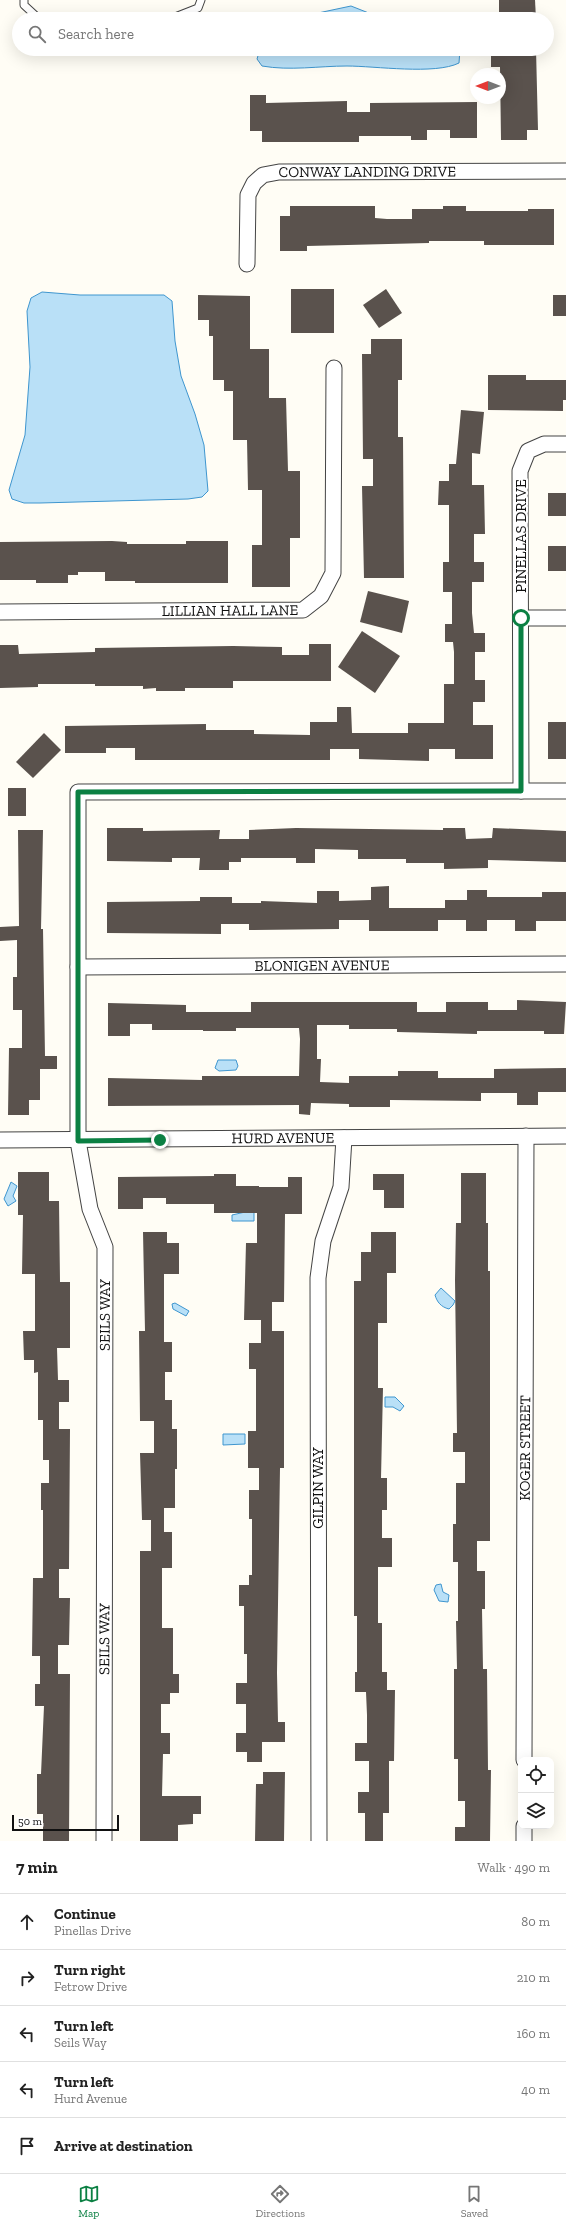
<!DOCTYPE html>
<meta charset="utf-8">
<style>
:root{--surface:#fff;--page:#f6f6f6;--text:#222;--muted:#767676;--line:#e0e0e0;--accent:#0b8043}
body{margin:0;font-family:"Zilla Slab",serif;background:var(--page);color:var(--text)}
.controls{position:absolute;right:12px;bottom:12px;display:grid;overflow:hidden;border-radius:8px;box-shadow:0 4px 16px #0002}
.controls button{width:36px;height:36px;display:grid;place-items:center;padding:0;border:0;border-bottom:1px solid var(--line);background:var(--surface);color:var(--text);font:20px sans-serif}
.compass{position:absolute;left:470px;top:68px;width:36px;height:36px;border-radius:50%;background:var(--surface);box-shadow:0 4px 16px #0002;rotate:270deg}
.scale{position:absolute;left:12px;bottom:10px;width:107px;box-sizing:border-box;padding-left:4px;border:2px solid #111;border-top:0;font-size:11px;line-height:14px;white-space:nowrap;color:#111;-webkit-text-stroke:3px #fff;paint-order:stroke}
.stop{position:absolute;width:12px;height:12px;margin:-9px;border:3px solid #0b8043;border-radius:50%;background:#fff}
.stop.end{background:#0b8043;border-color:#fff;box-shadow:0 1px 4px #0008}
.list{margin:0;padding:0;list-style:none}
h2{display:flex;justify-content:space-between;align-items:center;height:52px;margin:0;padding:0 16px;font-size:17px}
h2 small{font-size:13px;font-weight:400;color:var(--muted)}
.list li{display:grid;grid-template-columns:26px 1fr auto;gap:12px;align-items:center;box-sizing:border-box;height:56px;padding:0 16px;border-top:1px solid var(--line)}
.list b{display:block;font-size:15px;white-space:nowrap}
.list p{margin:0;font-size:13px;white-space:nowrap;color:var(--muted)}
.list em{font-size:13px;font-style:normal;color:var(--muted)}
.icon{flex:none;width:22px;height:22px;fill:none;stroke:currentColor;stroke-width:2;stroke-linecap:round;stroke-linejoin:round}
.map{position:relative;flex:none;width:566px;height:1841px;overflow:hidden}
.search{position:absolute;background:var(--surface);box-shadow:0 4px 16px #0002;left:12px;right:12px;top:12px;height:44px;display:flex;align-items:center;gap:10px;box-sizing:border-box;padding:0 14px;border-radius:22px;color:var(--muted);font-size:15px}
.sheet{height:332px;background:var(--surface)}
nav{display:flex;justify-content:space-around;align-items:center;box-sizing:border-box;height:56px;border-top:1px solid var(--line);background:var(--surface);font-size:11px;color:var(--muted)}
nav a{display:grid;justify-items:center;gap:2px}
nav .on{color:var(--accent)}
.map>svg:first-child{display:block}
</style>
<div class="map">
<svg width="566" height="1841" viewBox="0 0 566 1841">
<rect width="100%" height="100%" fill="#fffdf5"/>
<g fill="#b9e0f7" stroke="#3f96cf">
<polygon points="351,6 384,19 266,19 268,15 278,13 318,13"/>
<path d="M260,49H460L459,63C435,75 375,66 347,66C319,66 290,71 262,66L257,59Z"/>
<polygon points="42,292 80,295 164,295 172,301 175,341 181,376 195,414 204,445 208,491 202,497 188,499 40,503 24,503 12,499 9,490 25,435 30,367 27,311 31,298"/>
<polygon points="218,1060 236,1060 238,1066 236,1070 219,1071 215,1068"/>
<polygon points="11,1182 17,1186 13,1196 16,1201 8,1206 4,1199"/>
<polygon points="254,1210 254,1221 232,1221 232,1215"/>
<path d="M441,1288L455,1301L453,1305L449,1309C441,1307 437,1302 435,1295Z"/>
<polygon points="175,1303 189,1311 186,1316 173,1309 172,1304"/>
<polygon points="385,1397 395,1397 404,1406 400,1411 393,1407 385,1407"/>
<polygon points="223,1434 245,1434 245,1444 223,1445"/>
<polygon points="441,1584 443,1592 449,1595 448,1602 439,1601 434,1590 436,1585"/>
</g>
<g fill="#5a524d">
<polygon points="499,0 535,0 536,19 499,19"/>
<polygon points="491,49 536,49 538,130 527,130 527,140 501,140 500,67 491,67"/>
<polygon points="250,95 266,95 266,103 347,101 347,112 370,112 370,103 477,102 477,138 450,138 450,130 427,130 427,140 411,140 411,136 359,136 359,142 262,142 262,131 250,131"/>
<polygon points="290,206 375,206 375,218 387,219 412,219 412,209 443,209 443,206 466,206 466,211 528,211 528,209 554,209 554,245 484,245 484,241 429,241 429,243 307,246 307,251 280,251 280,216 290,216"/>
<rect x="291" y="289" width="43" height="44"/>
<polygon points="386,289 402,313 379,328 363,305"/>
<polygon points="198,295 250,296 250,349 269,349 269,398 286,398 288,471 300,471 300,538 290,538 290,587 252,587 252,545 262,545 262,490 248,490 247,440 233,440 233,391 224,391 224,380 213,380 213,336 209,336 209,320 198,320"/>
<rect x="553" y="295" width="13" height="21"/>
<polygon points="371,339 402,339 402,380 398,380 398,437 403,437 404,578 364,578 362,486 373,486 373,459 363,459 362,354 371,354"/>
<polygon points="488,375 526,375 526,380 566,380 566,400 563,400 563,411 488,410"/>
<polygon points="461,410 484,412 480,454 472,453 472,485 484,485 485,534 474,534 474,562 484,562 484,582 472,582 472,613 474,633 485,633 485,652 475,652 475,680 485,680 485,702 473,702 473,725 493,725 493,759 455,759 455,749 429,749 429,761 359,759 359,749 330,749 330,760 135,760 135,748 106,748 106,753 65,753 65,726 206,724 206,730 254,730 254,734 310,735 310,722 337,722 337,707 351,707 352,733 408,733 408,723 444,723 444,684 454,684 454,652 453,642 445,642 445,624 452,624 452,592 443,592 443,562 449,562 449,505 438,505 439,481 449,481 449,464 456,464"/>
<rect x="548" y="493" width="18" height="23"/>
<polygon points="112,541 127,542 127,544 186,544 186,541 228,541 228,583 135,583 135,581 105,581 105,572 78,572 78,575 68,575 68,583 36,583 36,580 0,580 0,542"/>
<rect x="548" y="546" width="18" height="25"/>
<polygon points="368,591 409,601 402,633 360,622"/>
<polygon points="362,631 400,656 375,693 338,667"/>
<polygon points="309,644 331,644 331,681 233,681 233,688 185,688 185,691 156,691 156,688 143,689 143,686 95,686 95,684 38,684 38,687 0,688 0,645 18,645 19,654 95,652 95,648 233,646 282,647 282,655 309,655"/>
<rect x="548" y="722" width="18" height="37"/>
<polygon points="44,733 61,750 33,778 16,762"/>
<rect x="8" y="788" width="18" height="28"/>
<polygon points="107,828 143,828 143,831 220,830 219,839 249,839 249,830 296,828 443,830 443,828 465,828 466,839 492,838 493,828 566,831 566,862 488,860 488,868 444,869 444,863 406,863 406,859 358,859 358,850 315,849 315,863 296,863 296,858 241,858 241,862 229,862 229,870 199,870 200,858 172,858 172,862 107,861"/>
<polygon points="18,830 43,830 41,929 43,929 45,1056 57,1056 57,1069 40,1069 40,1100 29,1100 29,1115 8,1115 9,1048 22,1048 22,1010 13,1010 13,977 17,977 17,940 0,941 0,927 19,926"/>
<polygon points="389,886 389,908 445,908 445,900 467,900 467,890 487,890 487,897 542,897 542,892 566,892 566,921 536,921 536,931 515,931 515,920 487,920 487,931 466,931 466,920 438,920 438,931 369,931 369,920 339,920 339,929 249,930 249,924 221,924 221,934 107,933 107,902 200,901 200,897 232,897 232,903 261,903 261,901 317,903 317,891 339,891 339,901 371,900 371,887"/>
<polygon points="517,1000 566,1002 564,1034 544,1034 544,1031 477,1031 477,1034 397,1032 397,1029 349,1029 349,1025 317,1025 317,1059 321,1059 320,1082 349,1083 349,1076 398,1076 398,1071 438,1071 438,1078 494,1078 494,1069 566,1068 566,1092 538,1092 538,1105 517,1105 517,1093 481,1093 481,1101 390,1100 390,1107 349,1107 349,1104 311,1103 310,1115 299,1114 299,1105 108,1106 108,1078 202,1080 202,1076 299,1076 300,1039 299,1028 236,1028 236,1031 203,1031 203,1030 152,1030 152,1024 130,1024 130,1036 108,1036 108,1003 186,1005 186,1012 251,1012 251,1002 417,1002 417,1012 446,1012 446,1002 488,1002 488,1010 517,1010"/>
<polygon points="18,1172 49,1172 49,1201 59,1201 60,1282 70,1282 70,1348 57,1348 58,1380 69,1380 69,1402 59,1402 59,1429 70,1429 69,1569 59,1569 59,1598 70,1598 69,1645 58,1645 58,1674 70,1674 69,1841 43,1841 43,1814 37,1814 37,1774 41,1774 44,1706 35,1706 35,1684 40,1684 40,1656 32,1656 33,1578 43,1578 43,1510 41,1510 41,1483 49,1483 49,1460 43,1460 43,1420 38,1420 38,1372 34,1373 34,1360 24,1360 23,1331 35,1331 35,1274 22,1274 23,1215 18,1215"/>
<polygon points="461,1173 486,1173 486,1223 488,1223 488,1271 490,1271 490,1541 477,1541 477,1571 485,1571 485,1609 482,1609 483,1669 487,1669 488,1770 491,1770 490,1841 455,1841 455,1827 465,1827 465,1801 458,1801 458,1759 454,1759 454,1669 457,1669 456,1621 458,1621 458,1562 453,1562 453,1524 456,1524 456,1483 465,1483 465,1452 453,1452 453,1433 457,1433 455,1280 456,1223 461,1223"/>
<polygon points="214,1174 236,1174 236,1186 259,1186 259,1187 288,1187 288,1177 302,1177 302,1214 285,1214 284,1302 272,1302 272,1331 284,1331 284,1468 280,1468 277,1673 278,1722 285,1722 285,1742 262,1742 262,1762 247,1762 247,1752 236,1752 236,1733 246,1733 246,1704 236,1704 236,1683 247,1683 247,1654 244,1654 244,1606 239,1606 239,1585 249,1585 249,1575 252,1575 252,1519 249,1519 249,1490 259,1490 259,1468 248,1468 248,1431 256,1431 256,1369 249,1369 249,1343 261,1343 261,1320 244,1320 246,1243 257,1243 257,1213 214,1213 214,1204 166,1204 166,1198 143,1198 143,1209 118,1209 118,1177 214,1176"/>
<polygon points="373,1174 404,1174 404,1208 384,1208 384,1190 373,1190"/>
<polygon points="143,1232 167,1232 167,1243 179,1243 179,1274 164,1274 164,1342 172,1342 172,1372 165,1372 165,1400 172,1400 172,1429 177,1429 177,1469 175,1469 175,1508 164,1508 164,1532 172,1532 172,1568 162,1568 162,1628 173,1628 173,1674 179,1674 179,1693 170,1693 170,1704 161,1704 161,1733 170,1733 170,1754 163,1754 162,1796 201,1796 201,1814 193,1814 193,1824 178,1825 178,1841 140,1841 140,1551 151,1551 151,1520 142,1520 140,1453 154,1453 154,1421 140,1421 139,1331 145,1331"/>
<polygon points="371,1232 396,1232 396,1273 387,1273 387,1323 378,1323 378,1388 383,1388 381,1478 387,1478 387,1510 382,1510 382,1538 392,1538 392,1567 378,1567 378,1623 382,1623 382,1672 387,1672 387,1690 395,1690 394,1761 389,1761 389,1813 383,1813 383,1841 365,1841 365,1813 358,1813 358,1792 369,1792 369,1761 355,1761 355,1743 367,1743 367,1715 366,1692 355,1692 355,1672 357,1672 357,1616 354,1616 354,1281 361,1281 361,1252 371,1252"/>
<polygon points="263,1772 285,1772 284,1841 255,1841 256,1784 263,1784"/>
</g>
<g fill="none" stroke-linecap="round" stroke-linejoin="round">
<defs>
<g id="lane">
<polyline points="24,0 24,5 37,17 98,19"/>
<polyline points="170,19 198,8 201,0"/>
</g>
<g id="street">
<path id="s1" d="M247,264L248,195L254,183L263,175L279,172L566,171"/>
<path id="s2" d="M0,612L303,610L321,596L333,573L334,368"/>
<polyline points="521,618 566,618"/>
<polyline points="521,791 520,471 528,451 544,444 566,444"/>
<path id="s3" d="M78,967L566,964"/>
<path id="s4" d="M0,1140L566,1136"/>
<path id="s5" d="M524,1760L526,1136"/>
<path id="s6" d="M104,1841L105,1247L90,1209L78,1141V792L566,791"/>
<polyline points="319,1841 318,1278 323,1241 341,1187 344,1138"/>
<polyline points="524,1841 524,1826"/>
</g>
</defs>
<use href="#lane" stroke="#444" stroke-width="9"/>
<use href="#street" stroke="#444" stroke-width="17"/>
<use href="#lane" stroke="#fff" stroke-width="7"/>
<use href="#street" stroke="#fff" stroke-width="15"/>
</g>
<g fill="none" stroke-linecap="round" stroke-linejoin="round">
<polyline stroke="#0b8043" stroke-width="5" points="160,1140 78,1141 78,792 521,791 521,618"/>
</g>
<g text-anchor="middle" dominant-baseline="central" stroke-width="4" stroke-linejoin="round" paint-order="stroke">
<g font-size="15" fill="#111" stroke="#fff">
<text stroke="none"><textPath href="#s1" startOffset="199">CONWAY LANDING DRIVE</textPath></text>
<text transform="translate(521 536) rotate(-90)">PINELLAS DRIVE</text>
<text stroke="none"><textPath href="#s2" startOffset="230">LILLIAN HALL LANE</textPath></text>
<text stroke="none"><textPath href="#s3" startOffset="244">BLONIGEN AVENUE</textPath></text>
<text stroke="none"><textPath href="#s4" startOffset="283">HURD AVENUE</textPath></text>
<text stroke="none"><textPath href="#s6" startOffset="526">SEILS WAY</textPath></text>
<text stroke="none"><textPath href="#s5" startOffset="312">KOGER STREET</textPath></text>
<text transform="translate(318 1488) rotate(-90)">GILPIN WAY</text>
<text stroke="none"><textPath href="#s6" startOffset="202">SEILS WAY</textPath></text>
</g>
</g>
</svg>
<div class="controls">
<button><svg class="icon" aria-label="locate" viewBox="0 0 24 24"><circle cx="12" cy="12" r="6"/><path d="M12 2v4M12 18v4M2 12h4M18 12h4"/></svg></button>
<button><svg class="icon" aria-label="layers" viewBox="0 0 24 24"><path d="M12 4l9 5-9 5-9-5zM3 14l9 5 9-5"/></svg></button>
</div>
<svg class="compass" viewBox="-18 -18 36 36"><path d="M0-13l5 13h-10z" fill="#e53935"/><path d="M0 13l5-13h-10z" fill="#767676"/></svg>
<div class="scale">50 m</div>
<div class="stop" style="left:521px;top:618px"></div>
<div class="stop end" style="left:160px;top:1140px"></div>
<div class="search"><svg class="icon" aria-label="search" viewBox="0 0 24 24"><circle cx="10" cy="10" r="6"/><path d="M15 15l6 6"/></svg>Search here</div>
</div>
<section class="sheet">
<h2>7 min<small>Walk · 490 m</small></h2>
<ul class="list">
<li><svg class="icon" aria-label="ahead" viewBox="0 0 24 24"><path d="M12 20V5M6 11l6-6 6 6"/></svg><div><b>Continue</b><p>Pinellas Drive</p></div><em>80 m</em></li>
<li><svg class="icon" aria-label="right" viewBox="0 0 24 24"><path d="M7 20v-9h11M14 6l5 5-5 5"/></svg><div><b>Turn right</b><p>Fetrow Drive</p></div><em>210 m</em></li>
<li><svg class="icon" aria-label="left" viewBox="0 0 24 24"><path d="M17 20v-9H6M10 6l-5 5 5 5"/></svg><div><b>Turn left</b><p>Seils Way</p></div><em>160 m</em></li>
<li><svg class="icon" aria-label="left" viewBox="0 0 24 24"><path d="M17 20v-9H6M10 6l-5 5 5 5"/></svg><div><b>Turn left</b><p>Hurd Avenue</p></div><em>40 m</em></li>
<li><svg class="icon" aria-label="arrive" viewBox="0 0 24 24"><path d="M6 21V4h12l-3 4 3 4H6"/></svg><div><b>Arrive at destination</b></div></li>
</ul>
</section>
<nav>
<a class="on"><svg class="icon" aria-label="map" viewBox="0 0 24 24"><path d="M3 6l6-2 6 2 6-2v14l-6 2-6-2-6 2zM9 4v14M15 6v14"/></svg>Map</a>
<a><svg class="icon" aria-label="directions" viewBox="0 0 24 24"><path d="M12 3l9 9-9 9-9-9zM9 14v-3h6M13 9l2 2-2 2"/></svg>Directions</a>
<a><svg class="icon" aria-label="saved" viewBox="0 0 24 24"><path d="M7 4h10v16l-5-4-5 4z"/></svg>Saved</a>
</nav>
